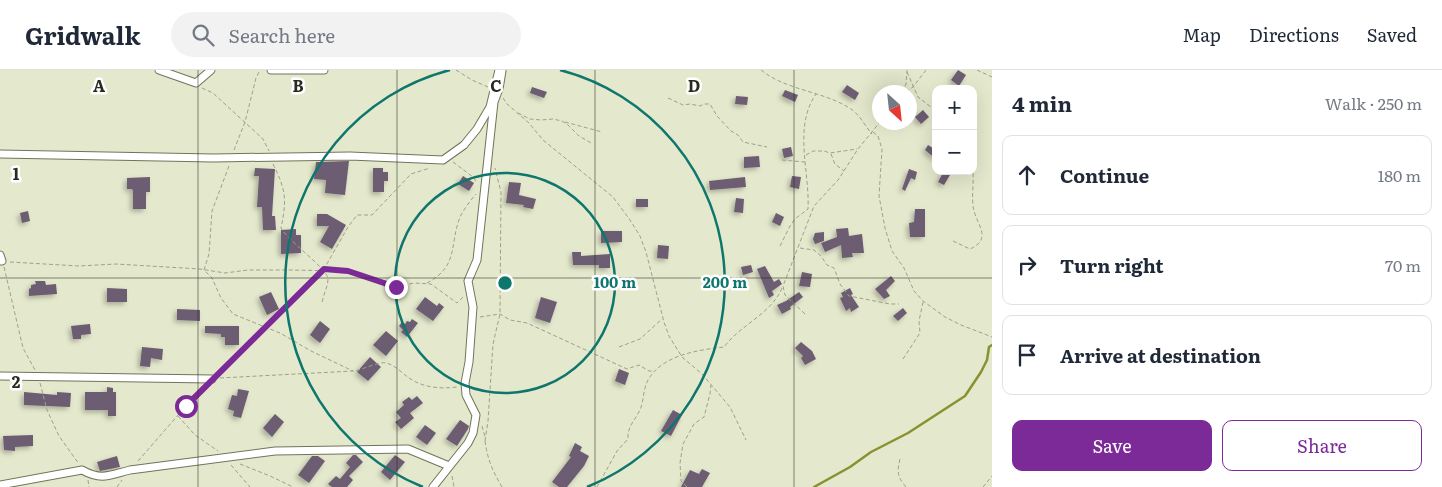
<!DOCTYPE html>
<meta charset="utf-8">
<style>
:root{--surface:#fff;--page:#f2f2f3;--text:#1f2937;--muted:#747a83;--line:#e0e1e3;--accent:#7d2a99}
body{margin:0;font-family:Literata,serif;background:var(--page);color:var(--text)}
.controls{position:absolute;right:15px;top:15px;display:grid;overflow:hidden;border-radius:10px;box-shadow:0 5px 20px #0002}
.controls button{width:45px;height:45px;display:grid;place-items:center;padding:0;border:0;border-bottom:1px solid var(--line);background:var(--surface);color:var(--text);font:25px sans-serif}
.compass{position:absolute;left:872px;top:15px;width:45px;height:45px;border-radius:50%;background:var(--surface);box-shadow:0 5px 20px #0002;rotate:153deg}
.stop{position:absolute;width:15px;height:15px;margin:-11px;border:4px solid #7d2a99;border-radius:50%;background:#fff}
.stop.end{background:#7d2a99;border-color:#fff;box-shadow:0 1px 5px #0008}
.list{margin:0;padding:0;list-style:none}
h2{display:flex;justify-content:space-between;align-items:center;height:65px;margin:0;padding:0 20px;font-size:21px}
h2 small{font-size:16px;font-weight:400;color:var(--muted)}
.list li{display:grid;grid-template-columns:32px 1fr auto;gap:15px;align-items:center;box-sizing:border-box;height:80px;margin:0 10px 10px;padding:0 10px;border:1px solid var(--line);border-radius:10px}
.list b{display:block;font-size:19px;white-space:nowrap}
.list em{font-size:16px;font-style:normal;color:var(--muted)}
.actions{display:flex;gap:10px;padding:15px 20px}
.actions a{flex:1;padding:11px 0;border:1px solid var(--accent);border-radius:10px;text-align:center;font-size:18px;color:var(--accent)}
.actions .main{background:var(--accent);color:#fff}
.icon{flex:none;width:28px;height:28px;fill:none;stroke:currentColor;stroke-width:2;stroke-linecap:round;stroke-linejoin:round}
.map{position:relative;flex:none;width:992px;height:417px;overflow:hidden}
header{display:flex;align-items:center;gap:30px;box-sizing:border-box;height:70px;padding:0 25px;background:var(--surface);border-bottom:1px solid var(--line)}
header strong{font-size:24px}
nav{display:flex;gap:28px;margin-inline-start:auto;font-size:18px}
.search{width:350px;height:45px;background:var(--page);display:flex;align-items:center;gap:12px;box-sizing:border-box;padding:0 18px;border-radius:28px;color:var(--muted);font-size:19px}
main{display:flex}
aside{flex:1;background:var(--surface)}
.map>svg:first-child{display:block}
</style>
<header>
<strong>Gridwalk</strong>
<div class="search"><svg class="icon" aria-label="search" viewBox="0 0 24 24"><circle cx="10" cy="10" r="6"/><path d="M15 15l6 6"/></svg>Search here</div>
<nav><a>Map</a><a>Directions</a><a>Saved</a></nav>
</header>
<main>
<div class="map">
<svg width="992" height="417" viewBox="0 0 992 417">
<defs>
<filter id="shadow"><feDropShadow dx="-2.5" dy="2.5" stdDeviation="2.5" flood-color="#0004"/></filter>
</defs>
<rect width="100%" height="100%" fill="#e4e8cc"/>
<g fill="none" stroke-linecap="round" stroke-linejoin="round">
<polyline stroke="#899131" stroke-width="2.5" points="814,417 850,397 871,382 908,363 965,326 981,302 987,290 989,277 992,275"/>
</g>
<g fill="#6c5d72" filter="url(#shadow)">
<polygon points="958,0 966,5 959,16 951,10"/>
<polygon points="847,15 859,23 855,30 842,22"/>
<polygon points="532,17 547,22 544,28 530,23"/>
<polygon points="785,20 798,25 795,32 782,26"/>
<polygon points="736,26 748,27 747,35 735,34"/>
<polygon points="923,40 929,47 921,54 915,47"/>
<polygon points="928,75 936,80 936,89 925,80"/>
<polygon points="791,77 793,86 784,88 782,79"/>
<polygon points="759,86 760,97 744,98 744,87"/>
<polygon points="349,91 345,125 325,123 326,110 314,109 316,92"/>
<polygon points="255,98 275,99 272,146 275,146 276,160 263,160 262,137 257,137 259,106 254,106"/>
<polygon points="373,98 383,98 383,102 388,102 388,111 384,111 384,122 373,122"/>
<polygon points="909,99 917,102 915,110 911,108 905,121 902,119"/>
<polygon points="944,101 950,105 944,115 938,112"/>
<polygon points="463,106 474,113 469,121 458,114"/>
<polygon points="792,106 801,107 799,119 790,117"/>
<polygon points="150,107 150,122 146,122 146,139 133,139 133,121 132,119 127,119 127,108"/>
<polygon points="745,107 746,117 710,120 709,111"/>
<polygon points="509,112 521,113 519,125 536,129 533,139 523,137 524,135 506,133"/>
<polygon points="736,128 744,129 743,143 734,142"/>
<rect x="636" y="129" width="12" height="8"/>
<polygon points="915,139 925,139 925,167 910,167 909,153 914,152"/>
<polygon points="28,141 30,151 22,153 20,143"/>
<polygon points="776,143 784,147 780,156 772,152"/>
<polygon points="317,144 327,144 346,155 332,179 320,172 329,156 317,156"/>
<polygon points="848,158 849,166 862,164 864,183 852,183 853,187 842,188 841,175 825,182 821,173 837,167 836,159"/>
<polygon points="296,159 296,165 301,165 301,183 281,184 281,160"/>
<polygon points="601,161 622,161 622,172 601,173"/>
<polygon points="824,162 824,171 815,174 813,169 815,163"/>
<polygon points="658,175 669,176 668,189 657,188"/>
<polygon points="572,182 581,182 581,186 610,184 610,198 599,198 599,195 573,195"/>
<polygon points="751,195 753,202 743,205 741,197"/>
<polygon points="765,196 774,212 779,209 782,214 772,221 774,225 769,228 757,199"/>
<polygon points="802,202 812,204 810,217 799,216"/>
<polygon points="891,206 895,211 886,220 890,226 884,229 875,219"/>
<polygon points="35,211 45,211 46,215 56,214 57,224 29,226 29,219 31,218 31,215 36,214"/>
<polygon points="107,218 127,219 127,232 107,232"/>
<polygon points="850,218 853,224 851,225 859,237 851,242 850,238 846,241 840,228 843,227 841,223"/>
<polygon points="271,222 279,239 267,245 259,227"/>
<polygon points="799,222 803,227 790,237 791,239 782,244 777,235 786,231"/>
<polygon points="425,227 437,236 439,233 444,237 433,251 416,239"/>
<polygon points="541,227 557,232 550,253 535,248"/>
<polygon points="903,238 907,243 898,251 893,246"/>
<polygon points="177,239 200,240 200,251 177,250"/>
<polygon points="412,249 418,253 407,267 401,262 403,260 399,256 402,252 405,254 407,251 410,252"/>
<polygon points="320,251 330,259 320,273 310,265"/>
<polygon points="90,254 91,264 81,265 81,269 73,269 71,256"/>
<polygon points="205,256 239,256 239,275 225,275 225,267 221,267 221,264 205,263"/>
<polygon points="386,261 398,271 386,286 373,275"/>
<polygon points="801,272 812,281 816,289 805,295 801,288 803,286 795,278"/>
<polygon points="142,277 163,279 162,290 151,288 150,297 140,296"/>
<polygon points="370,287 381,297 368,311 357,302"/>
<polygon points="619,299 629,303 625,315 615,311"/>
<polygon points="107,317 113,318 113,322 116,322 116,346 108,346 108,340 85,340 85,322 107,322"/>
<polygon points="238,319 249,321 241,348 233,346 234,341 228,339 232,325 237,326"/>
<polygon points="24,322 57,325 57,322 71,323 70,337 24,335"/>
<polygon points="417,326 423,333 410,343 414,348 401,359 395,352 401,348 396,342 404,335 402,332 409,327 412,330"/>
<polygon points="673,340 682,345 671,366 661,361"/>
<polygon points="275,344 284,352 272,367 263,358"/>
<polygon points="460,350 469,356 468,359 457,376 446,369"/>
<polygon points="425,355 436,363 427,375 416,367"/>
<polygon points="33,365 33,376 15,377 15,381 4,380 3,366"/>
<polygon points="575,373 582,377 580,381 589,386 584,396 567,417 559,417 552,412 571,387 569,386"/>
<polygon points="353,385 356,385 363,392 349,406 353,410 347,417 332,417 328,414 336,406 340,409 350,397 346,393"/>
<polygon points="395,385 405,392 390,410 381,402"/>
<polygon points="117,386 120,397 100,401 97,392"/>
<polygon points="312,386 318,386 325,391 309,413 298,405"/>
<polygon points="702,399 710,403 702,417 681,417 690,400 699,404"/>
</g>
<g fill="none" stroke-linecap="round" stroke-linejoin="round">
<defs>
<g id="minor">
<polyline points="159,0 196,13 211,0"/>
<polyline points="271,0 324,0"/>
<polyline points="0,84 213,88 350,86 443,90 464,75 477,59 490,37 499,0"/>
<polyline points="0,185 2,191 0,191"/>
<polyline points="0,306 212,309"/>
<path d="M0,415L82,400C102,411 110,405 130,400L275,381L408,379L449,396"/>
<polyline points="433,417 468,373 473,363 476,345 466,325 465,313 469,292 473,237 468,211 477,190 494,32 499,19 502,1"/>
</g>
</defs>
<use href="#minor" stroke="#71745b" stroke-width="9"/>
<g stroke="#9ea18b" stroke-width="1" stroke-dasharray="4 2.5" stroke-linecap="butt">
<polyline points="456,0 472,10 488,17"/>
<path d="M761,0C787,21 824,21 851,39C860,45 865,56 872,64"/>
<polyline points="977,0 992,7"/>
<polyline points="907,2 918,27 936,41"/>
<polyline points="202,18 213,23 263,69 269,81"/>
<polyline points="902,22 906,14 907,0"/>
<polyline points="906,22 913,17 926,0"/>
<polyline points="503,28 507,34 529,53 543,70 613,127 630,150 640,166 646,182 664,252 669,266 682,287 702,304 730,337 746,370"/>
<polyline points="668,28 683,35 690,34 700,36 704,34 710,34 717,46 731,61 738,65 743,72 767,77"/>
<polyline points="518,43 530,49 541,50 553,49 562,51 568,55 579,66 593,74"/>
<polyline points="565,52 602,62"/>
<polyline points="873,62 878,66 882,79 879,126 885,158 892,181 904,198 914,221 923,231 945,247 961,255 992,267"/>
<polyline points="234,80 245,52 256,8 260,0"/>
<polyline points="933,82 936,67"/>
<polyline points="831,84 835,94 844,101"/>
<polyline points="806,85 813,81 824,81 830,83 857,79"/>
<polyline points="782,90 805,92"/>
<polyline points="453,92 473,107 477,113"/>
<path d="M273,94C286,120 287,130 281,158C288,171 328,199 328,209C328,217 323,225 322,233"/>
<polyline points="229,96 212,141 209,184 204,200 212,208 221,228 233,244 280,263 311,281 353,301"/>
<path d="M953,171L970,179C992,169 978,156 974,141C971,131 974,113 973,101"/>
<path d="M780,176L790,156L795,149L808,139C810,102 793,57 816,24"/>
<polyline points="800,178 814,180 821,186 827,195 834,198 840,214 849,226 890,234 899,234"/>
<polyline points="10,192 79,196 116,194 200,199 225,203 248,200 289,200 348,201 396,217 414,213 431,214 457,233 463,227"/>
<polyline points="4,197 23,278 35,300"/>
<path d="M427,213C459,196 449,176 460,147C464,139 470,131 476,124"/>
<polyline points="805,244 785,225 783,216 814,136 838,110 858,79 880,52"/>
<polyline points="480,247 500,244 510,250 527,253 627,299 639,295 649,301 654,301"/>
<polyline points="619,277 640,269 662,249"/>
<polyline points="903,289 920,263 919,251 923,232"/>
<polyline points="217,305 324,199 348,157 357,145 372,145 411,104 430,98"/>
<path d="M220,308L353,301C363,300 379,291 386,293C395,295 402,303 409,308C424,318 440,319 457,317"/>
<polyline points="40,313 47,340 59,366 79,394"/>
<polyline points="178,346 195,365 218,381"/>
<polyline points="482,356 485,367"/>
<polyline points="485,371 488,351 493,274 500,244 501,122 495,98"/>
<path d="M485,371C487,388 493,402 502,417"/>
<path d="M900,389C897,401 897,407 906,417"/>
<polyline points="138,391 186,336 205,316"/>
<polyline points="240,394 270,406 293,417"/>
<polyline points="231,395 250,417"/>
<polyline points="452,406 454,417"/>
<polyline points="88,410 89,417"/>
<polyline points="117,417 122,410"/>
<path d="M597,417L617,381L628,369C627,357 635,350 640,340C644,331 643,319 648,310C662,285 698,280 724,277C741,254 772,244 783,216"/>
<polyline points="687,417 681,411 680,393 683,374 694,354 704,347 710,324 711,315"/>
<polyline points="983,417 992,406"/>
</g>
<use href="#minor" stroke="#fff" stroke-width="7"/>
</g>
<g fill="none" stroke-linecap="round" stroke-linejoin="round">
<polyline stroke="#7d2a99" stroke-width="6" points="186,336 324,199 348,201 396,217"/>
</g>
<path fill="none" stroke="#292b20" stroke-width="1" stroke-opacity="0.55" d="M198,0V417M397,0V417M595,0V417M794,0V417M0,208H992"/>
<g fill="none" stroke="#0f766e" stroke-width="2.5">
<circle cx="505" cy="213" r="110"/>
<path d="M423 417A220 220 0 0 1 450 0M560 0A220 220 0 0 1 587 417"/>
</g>
<g font-size="16" text-anchor="middle" font-weight="bold" fill="#292b20" stroke="#fff" stroke-width="5" stroke-linejoin="round" paint-order="stroke">
<text x="99" y="22">A</text>
<text x="298" y="22">B</text>
<text x="496" y="22">C</text>
<text x="694" y="22">D</text>
<text x="16" y="110">1</text>
<text x="16" y="318">2</text>
</g>
<circle cx="505" cy="213" r="8" fill="#0f766e" stroke="#fff" stroke-width="2.5"/>
<g font-size="15" text-anchor="middle" font-weight="bold" fill="#0f766e" stroke="#fff" stroke-width="5" stroke-linejoin="round" paint-order="stroke">
<text x="615" y="218">100 m</text>
<text x="725" y="218">200 m</text>
</g>
</svg>
<div class="controls">
<button>+</button>
<button>−</button>
</div>
<svg class="compass" viewBox="-18 -18 36 36"><path d="M0-13l5 13h-10z" fill="#e53935"/><path d="M0 13l5-13h-10z" fill="#747a83"/></svg>
<div class="stop" style="left:186px;top:336px"></div>
<div class="stop end" style="left:396px;top:217px"></div>
</div>
<aside>
<h2>4 min<small>Walk · 250 m</small></h2>
<ul class="list">
<li><svg class="icon" aria-label="ahead" viewBox="0 0 24 24"><path d="M12 20V5M6 11l6-6 6 6"/></svg><div><b>Continue</b></div><em>180 m</em></li>
<li><svg class="icon" aria-label="right" viewBox="0 0 24 24"><path d="M7 20v-9h11M14 6l5 5-5 5"/></svg><div><b>Turn right</b></div><em>70 m</em></li>
<li><svg class="icon" aria-label="arrive" viewBox="0 0 24 24"><path d="M6 21V4h12l-3 4 3 4H6"/></svg><div><b>Arrive at destination</b></div></li>
</ul>
<div class="actions"><a class="main">Save</a><a>Share</a></div>
</aside>
</main>
